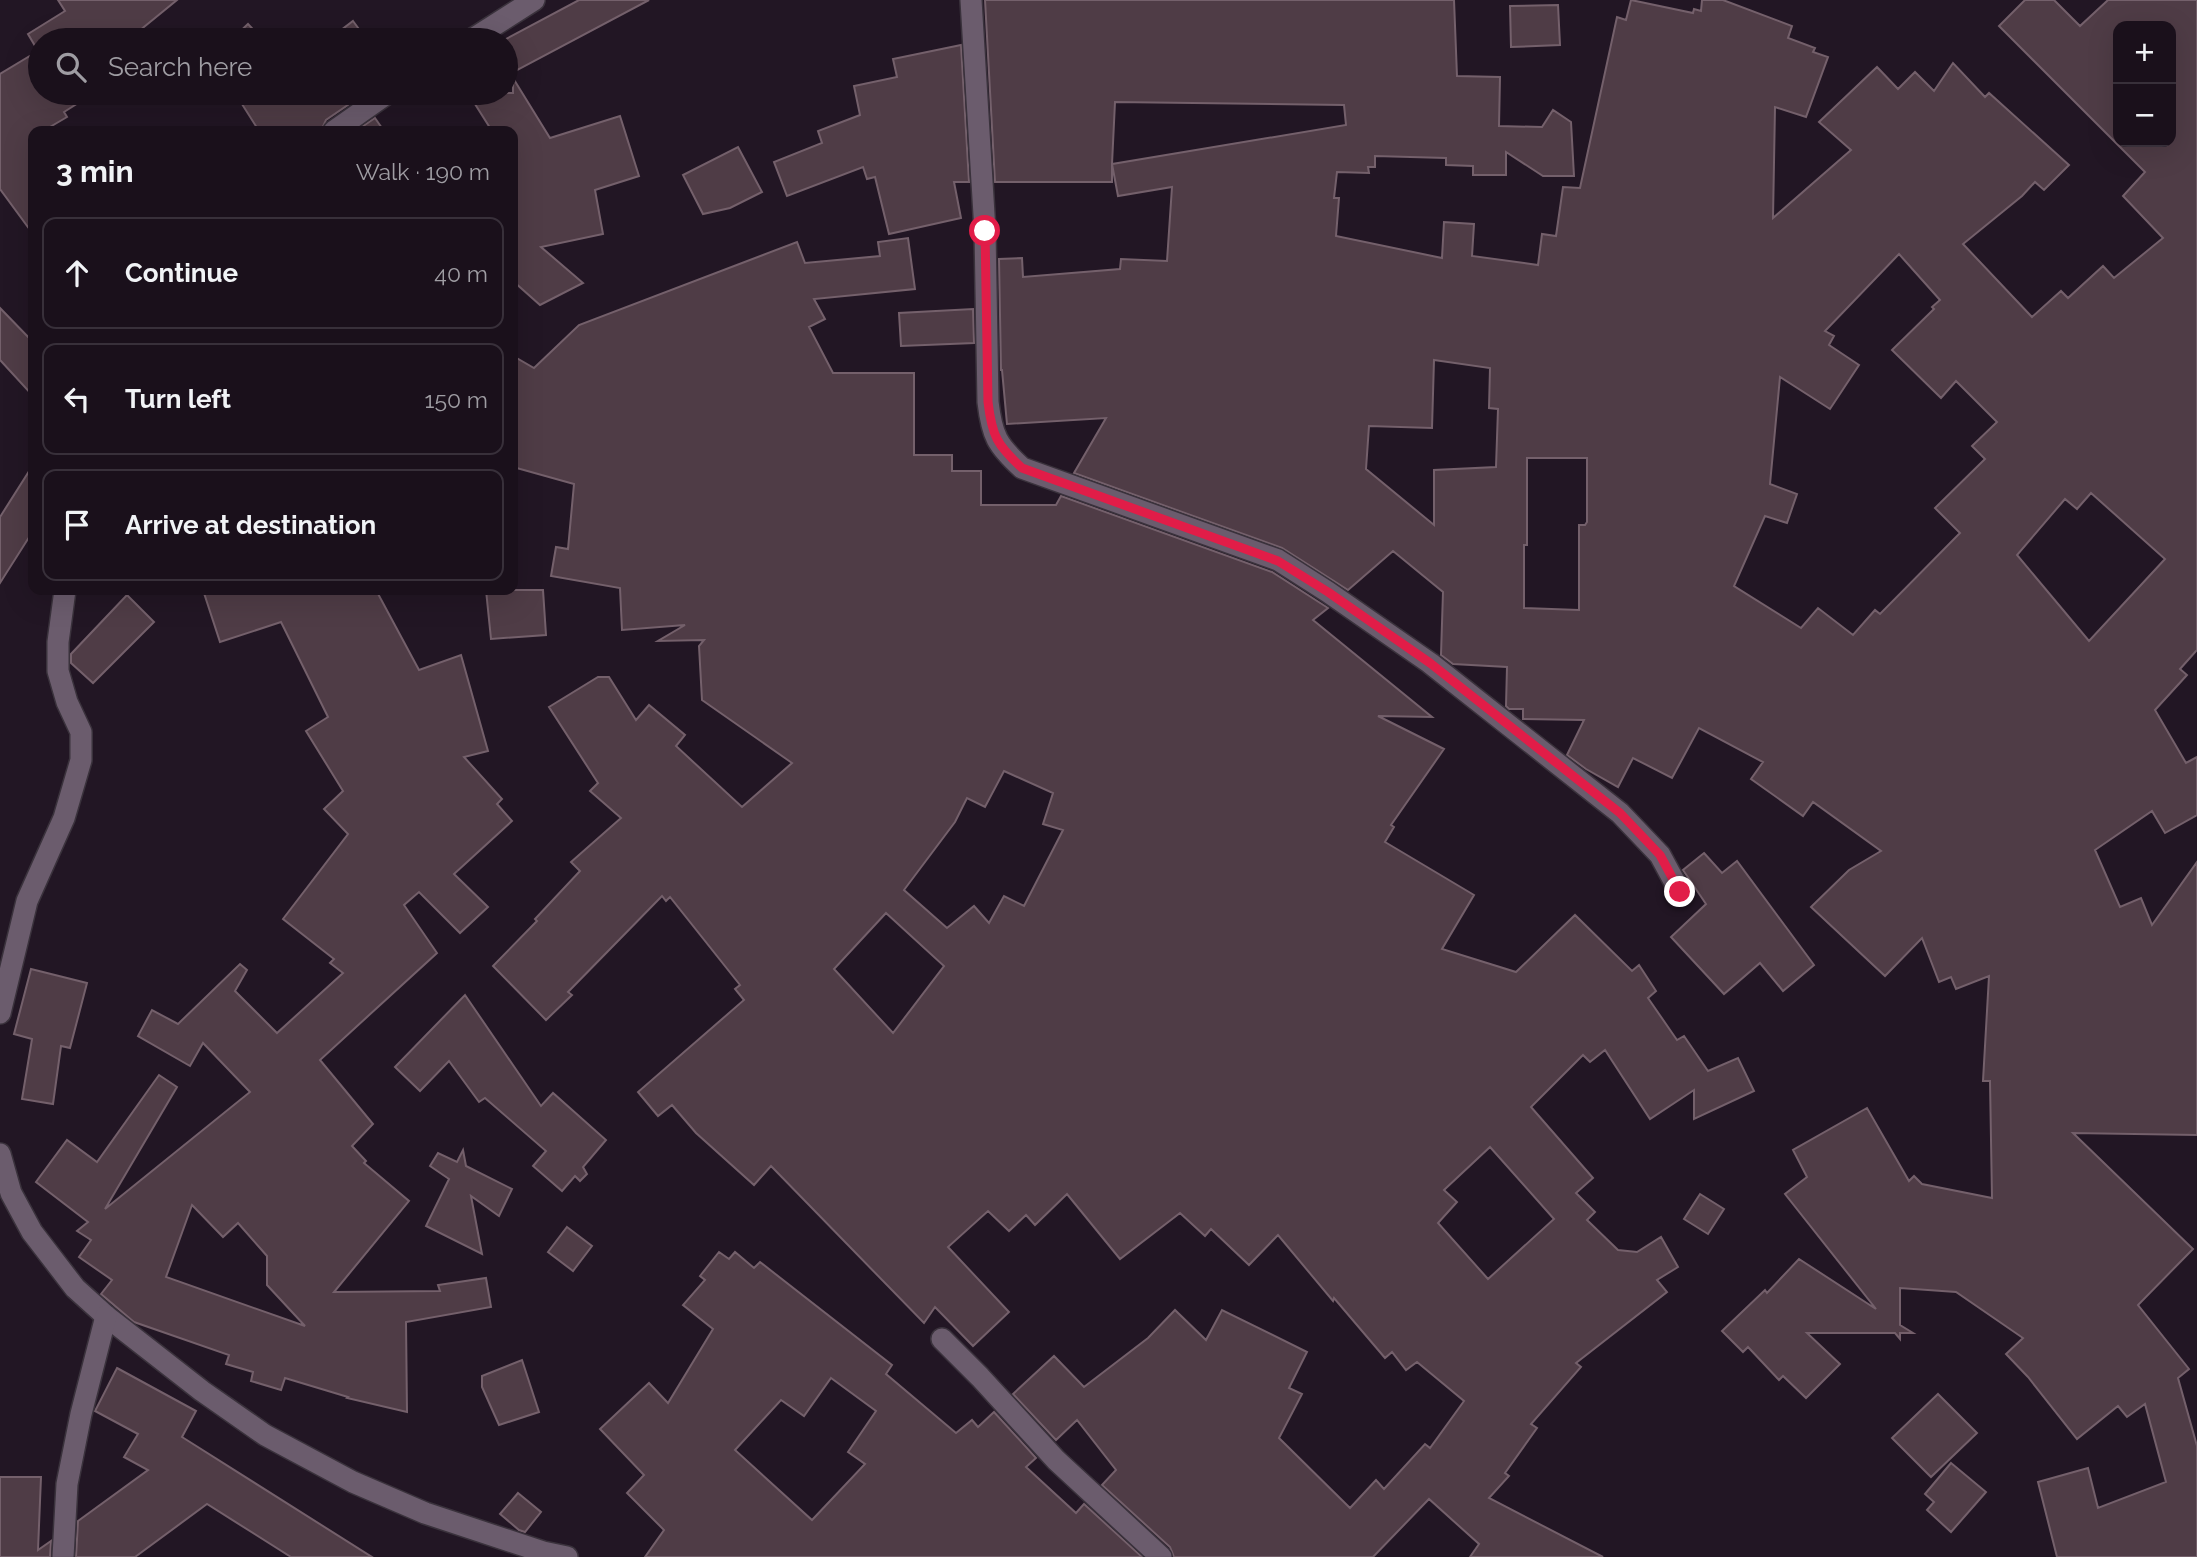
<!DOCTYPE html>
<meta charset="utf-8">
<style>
:root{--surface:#1a101b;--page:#271e28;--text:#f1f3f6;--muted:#9f9da3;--line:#38303a}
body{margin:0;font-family:Raleway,sans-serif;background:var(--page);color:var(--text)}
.controls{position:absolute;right:21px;top:21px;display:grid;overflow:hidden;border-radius:14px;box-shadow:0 7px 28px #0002}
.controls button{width:63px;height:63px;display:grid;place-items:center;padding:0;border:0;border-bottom:2px solid var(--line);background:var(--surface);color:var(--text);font:35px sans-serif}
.stop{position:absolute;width:21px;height:21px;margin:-16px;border:5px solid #e11d48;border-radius:50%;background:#fff}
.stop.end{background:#e11d48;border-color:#fff;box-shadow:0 2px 7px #0008}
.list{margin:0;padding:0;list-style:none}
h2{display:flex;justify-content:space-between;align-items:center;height:91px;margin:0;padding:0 28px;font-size:30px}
h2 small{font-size:23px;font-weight:400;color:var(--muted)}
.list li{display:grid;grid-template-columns:46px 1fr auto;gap:21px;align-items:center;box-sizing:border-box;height:112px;margin:0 14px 14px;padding:0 14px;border:2px solid var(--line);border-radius:14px}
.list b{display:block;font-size:26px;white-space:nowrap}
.list em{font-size:23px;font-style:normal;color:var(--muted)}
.icon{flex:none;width:38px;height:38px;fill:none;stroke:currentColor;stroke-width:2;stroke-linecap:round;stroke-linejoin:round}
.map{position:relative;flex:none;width:2197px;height:1557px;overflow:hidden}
.search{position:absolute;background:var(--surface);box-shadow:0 7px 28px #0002;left:28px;top:28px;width:490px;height:77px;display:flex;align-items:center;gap:18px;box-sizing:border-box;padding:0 24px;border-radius:38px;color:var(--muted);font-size:26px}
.panel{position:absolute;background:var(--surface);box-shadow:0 7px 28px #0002;left:28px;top:126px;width:490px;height:469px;border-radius:14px}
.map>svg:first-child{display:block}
</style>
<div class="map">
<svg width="2197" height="1557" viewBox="0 0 2197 1557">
<rect width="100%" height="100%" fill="#221624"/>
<g fill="#4f3c46" stroke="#74606b" stroke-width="2" fill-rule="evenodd">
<polygon points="58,0 177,0 128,40 40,40 40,93 94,93 64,112 67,117 43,131 33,131 33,234 0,189 0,74 38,51 28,34 65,11"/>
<polygon points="579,0 649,0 506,76 506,39"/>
<path d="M985,0H1454L1457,76L1500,77L1499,126L1542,127L1553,110L1571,122L1574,176H1543L1506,152V175H1473V166L1446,165V158L1375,156V167H1368L1369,173L1337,172L1334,198H1339L1336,236L1442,258L1444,222L1474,224L1472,256L1538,265L1542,234L1556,236L1563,187L1580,188L1617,17L1626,20L1631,0L1693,13L1694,9L1701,11L1702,0H1723L1792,26L1788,38L1815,48L1813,52L1828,57L1806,117L1775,107L1773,218L1851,150L1819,122L1877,67L1898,89L1915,72L1934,91L1953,63L1985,97L1989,93L2069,165L2044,190L2035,182L2022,196L1963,244L2032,317L2061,291L2068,298L2103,266L2114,278L2163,238L2123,196L2145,172L1999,26L2025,0H2054L2080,26L2108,0H2197V650L2180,669L2187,675L2155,710L2186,763L2197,757V815L2165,833L2152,811L2095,850L2120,907L2141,898L2152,925L2197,862V1135L2073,1133L2193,1249L2138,1305L2189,1369L2178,1378L2197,1446V1557H2057L2038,1482L2088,1468L2098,1508L2166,1482L2145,1404L2127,1417L2118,1406L2077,1439L2028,1377L2006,1354L2023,1338L1956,1292L1900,1288V1325L1913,1333H1900V1339L1895,1333H1807L1840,1364L1806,1398L1783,1376L1779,1380L1748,1347L1743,1352L1722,1331L1765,1290L1767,1293L1799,1259L1876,1309L1785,1194L1807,1177L1793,1150L1867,1108L1909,1181L1914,1176L1922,1184L1992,1198L1990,1081H1983L1989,976L1956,989L1951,977L1939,982L1922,938L1885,976L1811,907L1849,870L1881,851L1813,802L1803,816L1751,779L1763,762L1699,728L1672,778L1633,758L1618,787L1586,769L1567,755L1584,720L1523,719V709H1509L1506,706L1507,667L1453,664L1441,655L1443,592L1393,551L1348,590L1282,548L1074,473L1106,418L1007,424L1002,370H1001L999,259L1022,258L1023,277L1120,269L1121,259L1167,261L1172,187L1118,196L1112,164V182H995ZM2118,26H2171V142H2118ZM1115,102L1344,105L1346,125L1112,164ZM1899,254L1940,300L1932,307L1934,309L1892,350L1941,398L1956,381L1997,422L1972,446L1985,459L1935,508L1960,533L1880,614L1875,610L1853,635L1818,608L1801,628L1734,586L1765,516L1787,523L1797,494L1770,484L1780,377L1830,409L1859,365L1829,345L1834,336L1825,331ZM1434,360L1490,368L1489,408L1498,409L1496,467L1434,470V525L1366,469L1369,426L1432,428ZM1527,458H1587V522L1585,525H1579V610L1524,608V545H1527ZM2091,493L2165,559L2089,641L2017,555L2065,499L2077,509Z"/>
<polygon points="1558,5 1560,45 1511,47 1510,6"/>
<polygon points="353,21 367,40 328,40"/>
<polygon points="248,24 263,40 231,40"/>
<polygon points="961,45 969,182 954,182 961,218 889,234 875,177 867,179 863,167 787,196 774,162 822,143 818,131 860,115 854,86 897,77 893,59"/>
<polygon points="513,78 550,138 620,116 639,176 595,190 603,234 541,247 583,283 540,305 513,281 513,131 492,131 468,93 513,93"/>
<polygon points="235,93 360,93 361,96 326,120 321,131 259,131"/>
<polygon points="375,118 384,131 356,131"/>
<polygon points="738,147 762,192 730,208 703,214 683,175"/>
<path d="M908,238L915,289L814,299L825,319L809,327L833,373H914V455H952V471H981V505H1056L1061,496L1272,572L1328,608L1313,620L1432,717L1378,716L1444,749L1391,825L1394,827L1385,842L1474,895L1442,949L1516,972L1575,915L1632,971L1639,965L1656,991L1648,998L1677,1040L1684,1036L1708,1071L1738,1058L1754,1091L1694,1119V1090L1650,1119L1605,1050L1590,1062L1583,1055L1531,1107L1593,1178L1576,1193L1595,1212L1587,1220L1618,1250L1637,1252L1661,1237L1678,1267L1657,1280L1667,1292L1576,1363L1581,1367L1531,1424L1537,1428L1505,1473L1509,1476L1489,1498L1603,1557H1470L1479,1544L1429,1499L1373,1557H1174L1170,1547L1102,1485L1116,1470L1077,1420L1056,1440L1013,1394L1054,1356L1084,1387L1148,1338L1175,1310L1206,1340L1222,1310L1307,1352L1289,1388L1302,1394L1279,1438L1350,1508L1376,1480L1384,1489L1425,1444L1430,1448L1464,1401L1417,1362L1406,1370L1392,1352L1385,1358L1334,1298L1333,1301L1278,1235L1249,1265L1211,1229L1205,1236L1180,1213L1120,1259L1067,1194L1035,1225L1026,1215L1009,1231L988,1211L948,1247L1009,1312L973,1346L935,1307L924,1323L771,1166L754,1185L696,1133L672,1105L658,1116L638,1092L744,1000L735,989L740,985L670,897L666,901L662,896L568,992L572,995L546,1020L493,966L537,921L535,919L580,871L571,862L621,818L590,791L598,783L549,707L598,677H609L636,720L649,705L685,735L676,746L742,807L792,763L702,700L699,646L704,640L658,641L685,625L622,630L620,588L551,576L556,547L568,549L574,484L513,467V356L534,368L579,325L797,242L805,263L880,256L878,242ZM1004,771L1053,793L1043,824L1063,830L1024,906L1004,896L989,923L974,906L947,928L904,890L955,822L967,798L985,807ZM886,913L944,966L893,1033L834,969ZM1490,1147L1554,1219L1488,1279L1438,1223L1457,1202L1444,1190Z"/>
<polygon points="0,308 33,342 33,396 0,360"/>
<polygon points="973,309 974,343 901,346 899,313"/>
<polygon points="33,465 33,531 0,583 0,517"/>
<path d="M203,590H376L419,670L461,655L488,751L464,757L502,799L497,804L512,821L454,874L488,907L460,933L419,892L404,905L437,953L320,1060L373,1124L352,1146L366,1161L364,1163L409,1201L334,1292L440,1291L438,1285L486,1278L491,1307L406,1322L407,1412L347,1398L348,1397L285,1378L281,1390L251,1381L253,1372L226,1364L229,1355L134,1322L101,1294L112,1280L79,1257L91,1240L77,1231L88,1222L36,1182L67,1140L97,1162L159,1075L177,1087L105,1209L250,1092L203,1043L190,1066L138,1036L152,1010L178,1024L240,964L247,970L235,991L277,1033L343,973L330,963L334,959L283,919L348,834L324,809L343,791L306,731L328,717L281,622L220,642ZM192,1205L223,1237L238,1223L267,1256V1285L305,1326L166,1277Z"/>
<polygon points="486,590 543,590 546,635 491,639"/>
<polygon points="127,595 154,622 93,683 71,663 71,654"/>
<polygon points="1704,853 1722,873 1737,861 1814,965 1783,991 1760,963 1724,994 1671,937 1706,904 1683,870"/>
<polygon points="31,969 87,983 70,1048 61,1046 53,1104 22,1099 32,1039 14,1034"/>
<polygon points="465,995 541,1106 553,1093 606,1140 583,1167 587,1174 580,1181 575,1176 562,1191 533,1166 546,1151 485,1098 479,1102 449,1061 420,1091 395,1067"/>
<polygon points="463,1150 466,1166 512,1189 499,1216 471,1196 482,1254 426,1226 449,1179 430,1166 438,1153 457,1162"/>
<polygon points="1700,1194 1724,1209 1708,1234 1684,1219"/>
<polygon points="567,1227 592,1246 573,1271 548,1252"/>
<path d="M719,1252L729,1259L735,1252L754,1268L760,1262L892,1365L886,1374L956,1433L972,1420L978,1427L994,1412L1036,1458L1026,1467L1076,1513L1084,1504L1142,1557H645L664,1530L627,1493L644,1475L600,1429L649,1383L668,1403L713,1329L683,1305L705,1280L700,1276ZM831,1378L876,1411L848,1452L865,1464L812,1520L735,1450L781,1400L804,1416Z"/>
<polygon points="522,1360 539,1412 499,1425 482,1387 482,1376"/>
<polygon points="117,1368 196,1411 182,1437 372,1557 291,1557 207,1504 135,1557 76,1557 78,1521 148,1470 124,1457 138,1434 95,1411"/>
<polygon points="1938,1394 1977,1433 1931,1477 1892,1438"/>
<polygon points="1951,1463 1986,1492 1951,1532 1927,1510 1934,1502 1925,1494"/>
<polygon points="0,1477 41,1477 38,1550 51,1541 50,1557 0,1557"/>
<polygon points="518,1493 541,1512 525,1532 519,1530 500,1514"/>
</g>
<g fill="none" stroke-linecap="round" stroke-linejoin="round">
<defs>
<g id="minor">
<path d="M971,0L985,231L988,402C992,436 997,445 1022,468L1278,560L1328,592L1430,663L1620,813L1660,855L1680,892"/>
<polyline points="471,40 534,0"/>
<polyline points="334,131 388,93"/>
<polyline points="0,1013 27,901 64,818 81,760 81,732 67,702 58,671 58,642 65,590"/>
<polyline points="0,1154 11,1193 32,1232 75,1288 106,1316 202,1391 265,1435 353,1482 425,1513 543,1552 567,1557"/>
<polyline points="942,1339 980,1377 1056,1460 1161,1557"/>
<polyline points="63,1557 67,1484 81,1414 106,1316"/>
</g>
</defs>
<use href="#minor" stroke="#3a323c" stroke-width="24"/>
<use href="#minor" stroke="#6b5c6d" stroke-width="21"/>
</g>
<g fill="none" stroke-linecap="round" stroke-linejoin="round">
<path stroke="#e11d48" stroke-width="9" d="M985,231L988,402C992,436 997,445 1022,468L1278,561L1328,592L1430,663L1620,813L1660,855L1680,892"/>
</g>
</svg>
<div class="controls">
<button>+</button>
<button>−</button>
</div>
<div class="stop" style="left:985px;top:231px"></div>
<div class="stop end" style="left:1680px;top:892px"></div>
<div class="search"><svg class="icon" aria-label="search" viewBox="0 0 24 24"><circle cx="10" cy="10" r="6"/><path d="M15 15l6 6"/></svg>Search here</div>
<section class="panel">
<h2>3 min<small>Walk · 190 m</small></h2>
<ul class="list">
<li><svg class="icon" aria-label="ahead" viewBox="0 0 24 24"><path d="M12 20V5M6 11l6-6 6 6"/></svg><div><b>Continue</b></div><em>40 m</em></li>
<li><svg class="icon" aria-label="left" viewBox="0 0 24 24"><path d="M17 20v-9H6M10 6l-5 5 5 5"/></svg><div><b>Turn left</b></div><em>150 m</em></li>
<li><svg class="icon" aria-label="arrive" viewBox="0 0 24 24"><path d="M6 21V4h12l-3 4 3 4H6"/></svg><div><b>Arrive at destination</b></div></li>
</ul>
</section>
</div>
